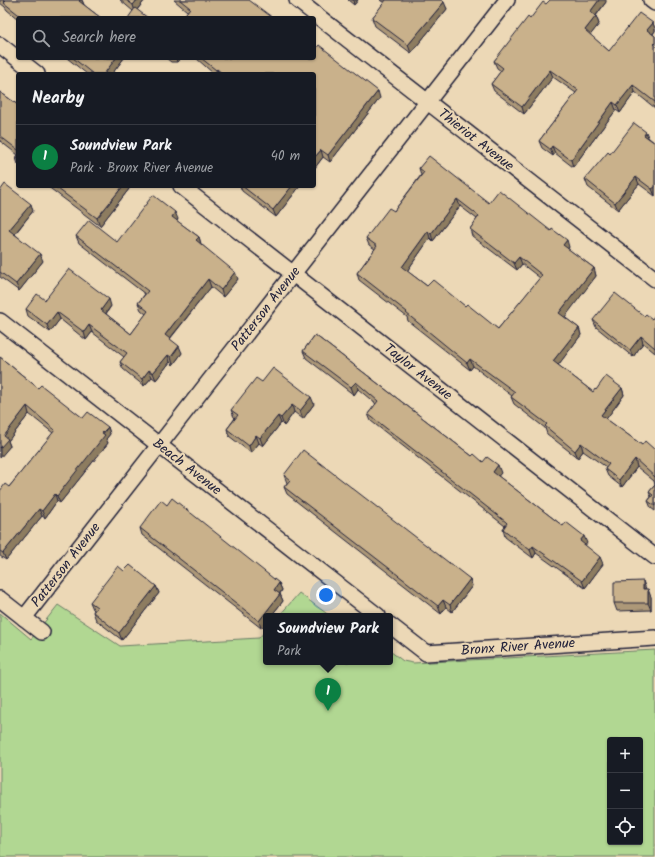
<!DOCTYPE html>
<meta charset="utf-8">
<style>
:root{--surface:#171b24;--page:#20242c;--text:#f1f3f6;--muted:#9ea1a6;--line:#363941;--accent:#0b8043}
body{margin:0;font-family:Kalam,sans-serif;background:var(--page);color:var(--text)}
.controls{position:absolute;right:12px;bottom:12px;display:grid;overflow:hidden;border-radius:4px;box-shadow:0 1px 3px #0004}
.controls button{width:36px;height:36px;display:grid;place-items:center;padding:0;border:0;border-bottom:1px solid var(--line);background:var(--surface);color:var(--text);font:20px sans-serif}
.you{position:absolute;left:326px;top:595px;width:14px;height:14px;margin:-10px;border:3px solid #fff;border-radius:50%;background:#1a73e8;box-shadow:0 0 0 6px #1a73e833}
.badge{display:grid;place-items:center;width:26px;height:26px;border-radius:50%;background:var(--accent);color:#fff;font-size:13px;font-weight:700}
.pin{position:absolute;translate:-50% -33px;filter:drop-shadow(0 1px 2px #0008)}
.pin::after{content:'';position:absolute;top:21px;width:14px;height:12px;background:inherit;clip-path:polygon(0 0,100% 0,50% 100%)}
.popup{position:absolute;left:263px;top:613px;width:130px;height:52px;box-sizing:border-box;display:grid;place-content:center;border-radius:4px;background:var(--surface);filter:drop-shadow(0 1px 3px #0005);font-size:13px;white-space:nowrap;color:var(--muted)}
.popup b{font-size:15px;color:var(--text)}
.popup::after{content:'';position:absolute;left:50%;top:100%;margin-left:-8px;border:8px solid transparent;border-top-color:var(--surface)}
.list{margin:0;padding:0;list-style:none}
h2{display:flex;justify-content:space-between;align-items:center;height:52px;margin:0;padding:0 16px;font-size:17px}
h2 small{font-size:13px;font-weight:400;color:var(--muted)}
.list li{display:grid;grid-template-columns:26px 1fr auto;gap:12px;align-items:center;box-sizing:border-box;height:64px;padding:0 16px;border-top:1px solid var(--line)}
.list b{display:block;font-size:15px;white-space:nowrap}
.list p{margin:0;font-size:13px;white-space:nowrap;color:var(--muted)}
.list em{font-size:13px;font-style:normal;color:var(--muted)}
.icon{flex:none;width:22px;height:22px;fill:none;stroke:currentColor;stroke-width:2;stroke-linecap:round;stroke-linejoin:round}
.map{position:relative;flex:none;width:655px;height:857px;overflow:hidden}
.search{position:absolute;background:var(--surface);box-shadow:0 1px 3px #0004;left:16px;top:16px;width:300px;height:44px;display:flex;align-items:center;gap:10px;box-sizing:border-box;padding:0 14px;border-radius:4px;color:var(--muted);font-size:15px}
.panel{position:absolute;background:var(--surface);box-shadow:0 1px 3px #0004;left:16px;top:72px;width:300px;height:116px;border-radius:4px}
.map>svg:first-child{display:block}
</style>
<div class="map">
<svg width="655" height="857" viewBox="0 0 655 857">
<rect width="100%" height="100%" fill="#ecd8b6"/>
<filter id="ink" filterUnits="userSpaceOnUse"><feTurbulence type="fractalNoise" baseFrequency=".025" numOctaves="2"/><feDisplacementMap in="SourceGraphic" scale="8" xChannelSelector="R" yChannelSelector="G"/><feConvolveMatrix kernelMatrix="1 2 1 2 8 2 1 2 1" color-interpolation-filters="sRGB"/></filter>
<g filter="url(#ink)">
<g fill="#b1d792" stroke="#6a7c66" fill-rule="evenodd">
<polygon points="299,593 330,616 279,616"/>
<path d="M58,605L120,646L259,638L266,630V662H390V651L403,661L413,663L655,650V857H0V613L31,639ZM610,740H640V842H610Z"/>
</g>
<g fill="none" stroke-linecap="round" stroke-linejoin="round">
<defs>
<g id="street">
<polyline points="297,0 655,279"/>
<polyline points="651,0 655,3"/>
<polyline points="0,45 37,74"/>
<polyline points="181,186 655,557"/>
<polyline points="0,321 378,616"/>
<polyline points="0,599 42,632"/>
<polyline points="24,618 507,0"/>
<polyline points="390,625 426,653 655,638"/>
</g>
</defs>
<use href="#street" stroke="#22223b" stroke-width="18"/>
<use href="#street" stroke="#ecd8b6" stroke-width="15"/>
</g>
<g fill="#ad9878" stroke="#22223b" fill-rule="evenodd">
<polygon points="0,0 82,0 84,5 101,18 18,18 18,19 7,10 5,7 0,3"/>
<polygon points="120,0 145,0 137,10 133,11"/>
<polygon points="174,0 249,0 187,11"/>
<polygon points="348,0 358,0 354,5"/>
<polygon points="380,0 442,0 447,9 411,53 375,26 372,18 384,3"/>
<polygon points="606,2 596,16 599,24 590,35 609,51 653,23 655,29 655,31 653,34 655,36 655,108 635,92 620,113 616,110 573,167 555,153 553,156 542,148 539,141 576,93 553,77 524,114 494,91 491,84 501,71 497,68 494,61 530,19 546,4"/>
<polygon points="67,58 124,58 112,74 87,74"/>
<polygon points="166,58 181,58 177,62 171,62"/>
<polygon points="196,58 314,58 380,98 330,162 323,157 314,169 314,74 214,74"/>
<polygon points="0,92 18,105 18,164 16,158 18,155 0,141 0,142"/>
<polygon points="649,138 655,143 655,196 639,184 618,210 588,187 585,179 610,154"/>
<path d="M419,168L489,203L569,247L568,249L594,268L596,276L564,317L579,328L581,335L558,365L593,392L596,390L622,388L624,395L606,419L642,445L655,450V511L651,508L648,501L651,497L649,492L655,485L654,481L637,467L622,487L608,476L605,469L606,467L583,451L578,458L547,434L545,428L514,404L511,397L512,396L473,366L470,370L408,321L407,317L359,280L357,273L375,249L369,245L366,238L394,211L421,175ZM460,206L477,219L470,229L472,236L517,270L522,264L540,278L498,329L465,306L427,286L407,271L430,238L433,241Z"/>
<polygon points="47,186 128,186 129,189 100,226"/>
<polygon points="240,186 300,186 276,217 242,191"/>
<polygon points="0,191 33,211 15,234 43,261 19,291 0,277"/>
<polygon points="178,219 177,221 199,237 201,244 238,279 223,297 211,287 170,339 182,353 173,365 170,362 156,380 152,377 144,386 123,369 120,362 124,357 92,332 86,340 60,319 50,332 28,316 26,309 45,300 111,306 106,314 131,334 146,314 141,310 138,303 145,294 79,243 76,236 117,242"/>
<polygon points="644,316 652,319 655,317 655,353 643,343 633,357 596,327 593,320"/>
<polygon points="315,335 472,456 483,462 501,473 498,476 563,526 587,543 585,545 603,564 585,588 536,553 533,558 505,537 503,529 505,526 371,421 368,414 376,404 358,389 354,395 306,358 303,351"/>
<polygon points="0,357 38,388 83,418 108,427 110,434 106,439 108,443 60,503 57,501 45,518 42,516 6,560 0,556 0,491 9,487 53,433 29,414 8,441 10,446 0,457"/>
<polygon points="262,382 314,404 303,419 294,412 284,426 281,423 263,446 259,443 251,453 229,436 227,429 235,418 234,417 231,410"/>
<polygon points="284,475 470,579 472,586 452,612 446,607 441,614 287,494 284,487 287,483"/>
<polygon points="140,528 279,583 282,590 280,594 283,601 271,616 266,616 266,623 261,628 142,535"/>
<polygon points="124,571 156,586 159,593 122,640 96,620 93,612 94,610 93,609 90,602"/>
<polygon points="646,589 651,597 651,610 617,611 614,603"/>
</g>
<g fill="#8d7c61" stroke="#22223b">
<polygon points="80,0 82,0 84,5 81,8 79,1"/>
<polygon points="137,0 145,0 135,12 133,5"/>
<polygon points="353,0 358,0 354,5"/>
<polygon points="599,0 606,0 606,2 593,19 590,12"/>
<polygon points="444,2 447,9 411,53 408,45"/>
<polygon points="596,16 599,24 588,38 585,30"/>
<polygon points="653,23 655,29 655,31 650,37 647,30"/>
<polygon points="116,58 124,58 112,74 104,74"/>
<polygon points="176,58 181,58 177,62"/>
<polygon points="217,69 219,74 217,74 216,70"/>
<polygon points="550,70 553,77 524,114 522,107"/>
<polygon points="633,85 635,92 620,113 617,105"/>
<polygon points="378,91 380,98 330,162 328,155"/>
<polygon points="613,102 616,110 573,167 571,160"/>
<polygon points="646,132 649,139 644,135"/>
<polygon points="552,146 555,153 553,156 550,149"/>
<polygon points="321,150 323,157 314,169 314,158"/>
<polygon points="636,177 639,184 618,210 615,203"/>
<polygon points="123,186 128,186 129,189 100,226 97,218"/>
<polygon points="292,186 300,186 276,217 273,210"/>
<polygon points="655,186 655,196 652,189"/>
<polygon points="457,199 460,206 433,241 431,234"/>
<polygon points="31,204 33,211 12,237 9,230"/>
<polygon points="175,212 178,219 174,224 172,217"/>
<polygon points="428,231 430,238 405,274 402,267"/>
<polygon points="199,237 201,244 199,247 196,240"/>
<polygon points="567,240 569,247 565,252 563,245"/>
<polygon points="40,254 43,261 19,291 16,284"/>
<polygon points="519,257 522,264 517,270 514,263"/>
<polygon points="594,268 596,276 562,321 559,313"/>
<polygon points="235,272 238,279 223,297 221,290"/>
<polygon points="208,279 211,287 167,342 165,335"/>
<polygon points="109,299 111,306 103,317 101,310"/>
<polygon points="57,312 60,319 50,332 47,325"/>
<polygon points="89,325 92,332 86,340 84,332"/>
<polygon points="579,328 581,335 556,368 553,361"/>
<polygon points="641,336 643,343 633,357 630,350"/>
<polygon points="179,346 182,353 173,365 171,357"/>
<polygon points="168,355 170,362 156,380 153,373"/>
<polygon points="470,359 473,366 470,370 467,363"/>
<polygon points="149,370 152,377 144,386 142,379"/>
<polygon points="356,382 358,389 354,395 351,387"/>
<polygon points="622,388 624,395 604,422 601,415"/>
<polygon points="311,397 314,404 303,419 300,411"/>
<polygon points="292,405 294,412 284,426 281,418"/>
<polygon points="27,406 29,414 8,441 10,446 0,458 0,448 4,436"/>
<polygon points="278,416 281,423 263,446 260,438"/>
<polygon points="108,427 110,434 106,439 108,443 60,503 57,496"/>
<polygon points="256,435 259,443 251,453 249,446"/>
<polygon points="581,443 583,451 578,458 575,451"/>
<polygon points="635,459 637,467 622,487 619,480"/>
<polygon points="498,465 501,473 496,479 493,472"/>
<polygon points="55,494 57,501 45,518 42,511"/>
<polygon points="39,509 42,516 6,560 3,553"/>
<polygon points="584,536 587,543 583,549 580,541"/>
<polygon points="533,546 536,553 533,558 530,550"/>
<polygon points="600,557 603,564 585,588 582,581"/>
<polygon points="470,579 472,586 452,612 450,605"/>
<polygon points="643,581 646,589 643,589"/>
<polygon points="279,583 282,590 277,597 274,590"/>
<polygon points="156,586 159,593 122,640 119,633"/>
<polygon points="648,589 651,597 651,610 648,603"/>
<polygon points="280,594 283,601 271,616 266,616 266,623 261,628 259,621"/>
<polygon points="443,600 446,607 441,614 438,606"/>
</g>
<g fill="#c9b18b" stroke="#22223b" fill-rule="evenodd">
<polygon points="3,0 80,0 79,1 101,18 23,18 4,3 5,2"/>
<polygon points="126,0 137,0 133,5"/>
<polygon points="180,0 249,0 273,18 182,18 190,8"/>
<polygon points="386,0 442,0 444,2 408,45 372,18"/>
<polygon points="550,0 599,0 590,12 596,16 585,30 609,51 639,13 653,23 647,30 655,36 655,43 654,44 655,45 655,102 633,85 617,105 613,102 571,160 552,146 550,149 539,141 578,90 550,70 522,107 491,84 503,68 494,61 528,17 530,19 543,2 546,4"/>
<polygon points="135,8 148,18 128,18"/>
<polygon points="319,45 378,91 328,155 321,150 314,158 314,74 223,74 217,69 216,70 201,58 314,58 314,51"/>
<polygon points="73,58 116,58 104,74 93,74"/>
<polygon points="0,92 18,105 18,150 0,136"/>
<polygon points="634,123 646,132 644,135 655,143 655,187 652,189 636,177 615,203 585,179 608,152 610,154"/>
<polygon points="18,155 18,159 16,158"/>
<path d="M429,156L489,203L499,190L551,231L552,229L567,240L563,245L594,268L559,313L579,328L553,361L593,392L595,389L596,390L606,376L622,388L601,415L642,445L645,441L655,450V477L635,459L619,480L605,469L609,464L581,443L575,451L545,426L547,424L511,397L515,392L470,359L467,363L406,313L407,312L357,273L377,246L366,238L389,208L394,211L424,172L419,168ZM457,199L479,216L470,229L514,263L519,257L542,275L498,329L467,304L465,306L433,280L427,286L402,267L428,231L431,234Z"/>
<polygon points="5,184 31,204 9,230 40,254 16,284 0,272 0,191"/>
<polygon points="54,186 123,186 97,218"/>
<polygon points="242,186 292,186 273,210"/>
<polygon points="153,195 175,212 172,217 199,237 196,240 235,272 221,290 208,279 165,335 179,346 171,357 168,355 153,373 149,370 142,379 120,362 127,353 89,325 84,332 57,312 47,325 26,309 37,294 45,300 69,269 109,299 101,310 131,334 148,311 138,303 148,291 76,236 89,220 117,242"/>
<polygon points="615,293 644,316 646,314 652,319 654,316 655,317 655,348 641,336 630,350 593,320"/>
<polygon points="315,335 472,456 474,454 483,462 487,457 498,465 493,472 563,526 566,522 584,536 580,541 600,557 582,581 533,546 530,550 503,529 507,523 506,522 368,414 378,401 356,382 351,387 303,351"/>
<polygon points="0,357 38,388 41,385 83,418 88,412 108,427 102,433 105,435 57,496 55,494 42,511 39,509 3,553 0,551 0,491 5,484 9,487 55,430 27,406 4,436 8,439 0,448"/>
<polygon points="273,368 311,397 300,411 292,405 281,418 278,416 260,438 256,435 249,446 227,429 238,415 231,410 256,378 262,382"/>
<polygon points="303,450 470,579 450,605 443,600 438,606 284,487 290,480 284,475"/>
<polygon points="655,485 655,506 648,501 653,495 649,492"/>
<polygon points="172,498 279,583 274,590 280,594 259,621 140,528 161,500 167,505"/>
<polygon points="130,565 156,586 119,633 93,612 97,607 90,602 118,566 124,571"/>
<polygon points="643,581 643,589 648,589 648,603 614,603 614,582"/>
</g>
</g>
<g text-anchor="middle" dominant-baseline="central" stroke-width="4" stroke-linejoin="round" paint-order="stroke">
<g font-size="14" fill="#22223b" stroke="#ecd8b6">
<text transform="translate(476 140) rotate(38)">Thieriot Avenue</text>
<text transform="translate(266 309) rotate(-52)">Patterson Avenue</text>
<text transform="translate(418 372) rotate(38)">Taylor Avenue</text>
<text transform="translate(187 467) rotate(38)">Beach Avenue</text>
<text transform="translate(66 565) rotate(-52)">Patterson Avenue</text>
<text transform="translate(518 647) rotate(-4)">Bronx River Avenue</text>
</g>
</g>
</svg>
<div class="controls">
<button>+</button>
<button>−</button>
<button><svg class="icon" aria-label="locate" viewBox="0 0 24 24"><circle cx="12" cy="12" r="6"/><path d="M12 2v4M12 18v4M2 12h4M18 12h4"/></svg></button>
</div>
<div class="you"></div>
<div class="pin badge" style="left:328px;top:711px">1</div>
<div class="popup"><b>Soundview Park</b>Park</div>
<div class="search"><svg class="icon" aria-label="search" viewBox="0 0 24 24"><circle cx="10" cy="10" r="6"/><path d="M15 15l6 6"/></svg>Search here</div>
<section class="panel">
<h2>Nearby<small></small></h2>
<ul class="list">
<li><span class="badge">1</span><div><b>Soundview Park</b><p>Park · Bronx River Avenue</p></div><em>40 m</em></li>
</ul>
</section>
</div>
